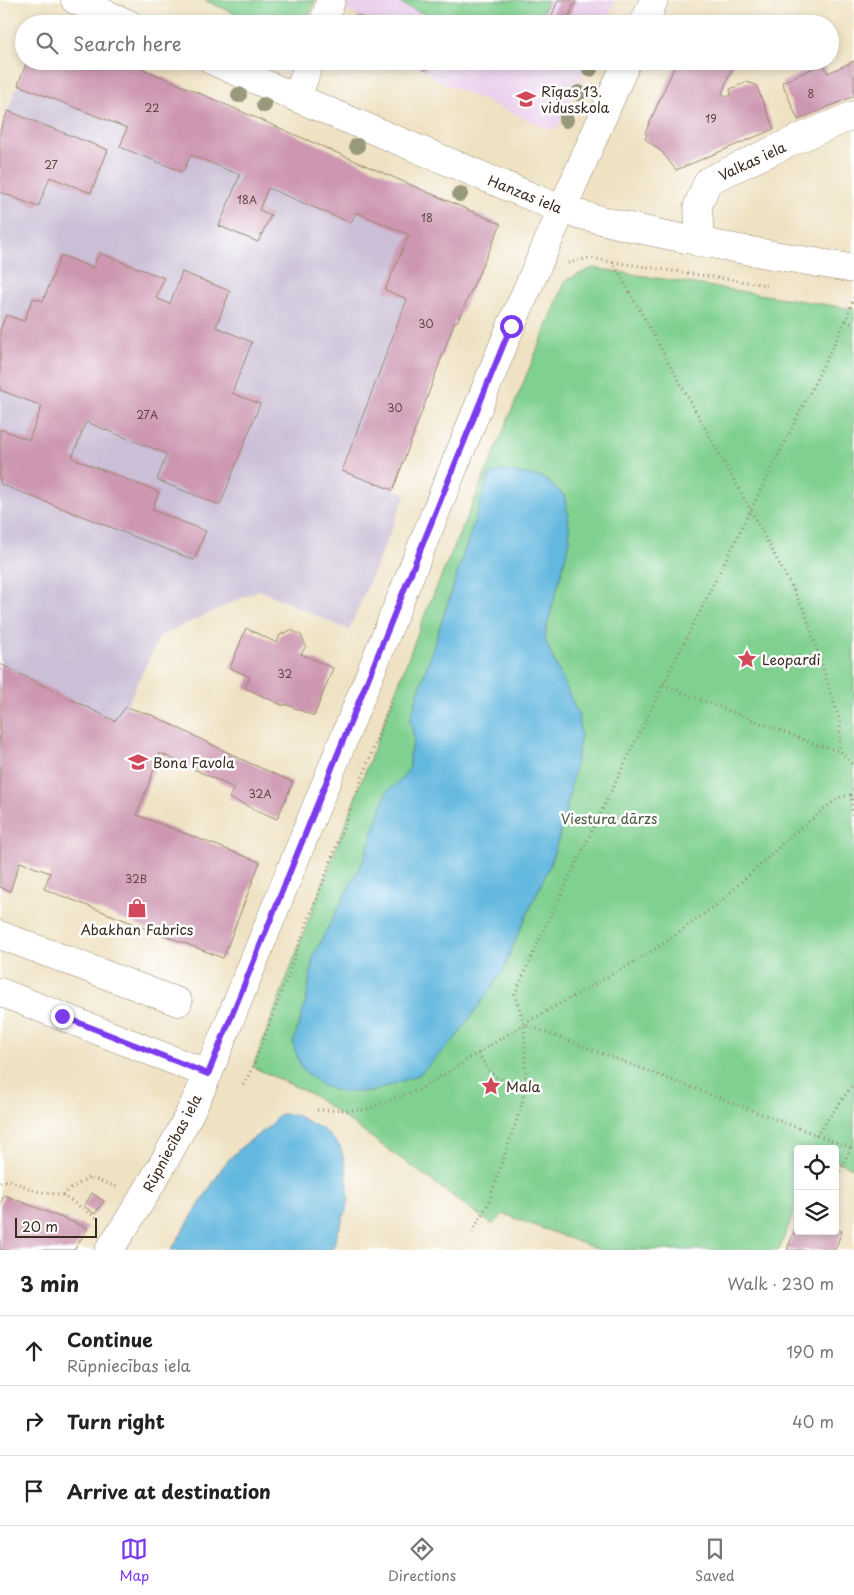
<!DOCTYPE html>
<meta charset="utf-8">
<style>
:root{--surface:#fff;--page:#f2f2f2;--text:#222;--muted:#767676;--line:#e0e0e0;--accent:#7c3aed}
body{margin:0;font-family:"Playpen Sans",sans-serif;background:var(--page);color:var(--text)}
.controls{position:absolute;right:15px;bottom:15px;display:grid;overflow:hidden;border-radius:5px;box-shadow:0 2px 8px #0003}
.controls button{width:45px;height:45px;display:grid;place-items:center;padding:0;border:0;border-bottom:1px solid var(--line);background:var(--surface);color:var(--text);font:25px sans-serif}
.scale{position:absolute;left:15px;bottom:12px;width:82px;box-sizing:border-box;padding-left:5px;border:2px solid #3b2a1e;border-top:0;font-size:14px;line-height:18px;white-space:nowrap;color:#3b2a1e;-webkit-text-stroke:4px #fff;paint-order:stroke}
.stop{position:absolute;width:15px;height:15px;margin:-11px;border:4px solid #7c3aed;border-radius:50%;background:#fff}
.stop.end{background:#7c3aed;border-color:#fff;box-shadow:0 1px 5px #0008}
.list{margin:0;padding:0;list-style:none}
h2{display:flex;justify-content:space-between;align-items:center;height:65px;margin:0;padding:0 20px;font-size:21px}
h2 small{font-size:16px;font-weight:400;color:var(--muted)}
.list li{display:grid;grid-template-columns:32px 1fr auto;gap:15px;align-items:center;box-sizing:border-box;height:70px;padding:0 20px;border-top:1px solid var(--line)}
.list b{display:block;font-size:19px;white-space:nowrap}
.list p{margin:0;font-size:16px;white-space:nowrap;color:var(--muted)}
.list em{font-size:16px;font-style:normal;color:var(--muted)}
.icon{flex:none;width:28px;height:28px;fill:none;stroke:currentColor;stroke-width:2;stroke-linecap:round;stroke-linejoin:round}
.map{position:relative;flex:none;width:854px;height:1250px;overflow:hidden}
.search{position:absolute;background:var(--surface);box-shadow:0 2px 8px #0003;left:15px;right:15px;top:15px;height:55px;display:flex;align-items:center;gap:12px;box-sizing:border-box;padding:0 18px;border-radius:28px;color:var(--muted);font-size:19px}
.sheet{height:275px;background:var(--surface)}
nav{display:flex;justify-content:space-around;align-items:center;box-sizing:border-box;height:70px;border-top:1px solid var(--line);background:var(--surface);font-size:14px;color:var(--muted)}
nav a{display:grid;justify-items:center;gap:2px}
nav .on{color:var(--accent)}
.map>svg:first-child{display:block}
</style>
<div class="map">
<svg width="854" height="1250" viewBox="0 0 854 1250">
<rect width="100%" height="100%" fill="#fff"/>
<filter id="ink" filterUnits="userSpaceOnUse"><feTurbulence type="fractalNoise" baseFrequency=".02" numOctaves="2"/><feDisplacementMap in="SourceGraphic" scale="10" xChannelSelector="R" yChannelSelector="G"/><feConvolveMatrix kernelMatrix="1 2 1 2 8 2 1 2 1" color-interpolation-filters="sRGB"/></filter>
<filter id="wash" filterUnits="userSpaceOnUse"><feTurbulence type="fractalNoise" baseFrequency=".0096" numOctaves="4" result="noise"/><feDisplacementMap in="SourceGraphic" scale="20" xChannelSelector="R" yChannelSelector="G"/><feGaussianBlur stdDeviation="1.12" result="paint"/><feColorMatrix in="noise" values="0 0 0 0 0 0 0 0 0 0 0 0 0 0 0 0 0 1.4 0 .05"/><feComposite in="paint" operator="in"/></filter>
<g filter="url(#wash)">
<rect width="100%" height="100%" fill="#efe2c3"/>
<g fill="#ead1ec">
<polygon points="346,0 616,0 605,24 377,24 343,9"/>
<polygon points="430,61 589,61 558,128 548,129 435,79 426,70"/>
</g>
<polygon fill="#cabfd6" points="27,61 125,61 501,224 457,322 455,322 393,489 406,494 349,630 259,590 160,636 126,707 115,721 0,664 0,131"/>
<g fill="#80d090" stroke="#5e7d57">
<polygon points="204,0 315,0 306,24 259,24"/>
<polygon points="403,0 548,0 538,24 448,24 401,4"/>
<polygon points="593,268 854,309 854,1168 835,1161 835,1149 798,1149 798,1201 779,1250 600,1250 504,1214 493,1225 311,1094 253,1067 425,614 490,463 566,280"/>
</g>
<g fill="#63b8df" stroke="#4f717e">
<polygon points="502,470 542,477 564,495 568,513 570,540 545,634 547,645 578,714 581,736 564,822 550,865 511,950 504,970 456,1038 419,1075 371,1092 341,1092 322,1086 301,1068 293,1044 307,997 313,956 364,859 387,791 401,780 410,767 409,755 414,741 410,718 489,476"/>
<polygon points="280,1114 295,1115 324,1130 340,1146 346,1167 349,1201 332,1250 171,1250 224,1165 240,1148 270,1126"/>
</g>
<g id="blocks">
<g fill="#cd97b1">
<polygon points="558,0 576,0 566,24 560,24 550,20"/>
<polygon points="359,16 377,24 355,24"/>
<polygon points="27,61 125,61 501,224 457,322 455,321 393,490 342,471 407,299 385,290 409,235 356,212 351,223 268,188 259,210 271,215 258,242 219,226 240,175 191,155 183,172 120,147 127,128 18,85"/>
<polygon points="407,61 430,61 426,70"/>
<polygon points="677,61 735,61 722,93 727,97 731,95 730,89 747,82 756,85 774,129 676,170 662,152 645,139 647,134 645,133"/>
<polygon points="854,61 854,96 798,120 782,82 823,64 828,73"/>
<polygon points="8,111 108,150 91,193 50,177 38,207 0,192 0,131"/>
<polygon points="99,253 164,278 156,298 170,304 182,272 230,291 216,327 252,342 232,393 260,404 220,505 157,480 167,454 86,422 72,458 159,492 152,510 206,531 194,560 0,484 0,429 29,440 42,406 0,390 0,330 6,315 24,321 33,298 43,301 61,255 93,268"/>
<polygon points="246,628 277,643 280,635 291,630 301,635 306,646 301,654 333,668 314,716 285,704 284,706 245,688 250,677 230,668"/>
<polygon points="0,664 115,721 126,707 152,715 245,761 293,782 277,819 229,798 234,788 160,753 137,815 260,862 223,958 44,889 50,873 20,862 10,891 0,887"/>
<polygon points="92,1193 104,1201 95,1214 84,1206"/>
<polygon points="4,1195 88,1228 74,1250 0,1250 0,1205"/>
<polygon points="798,1222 798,1231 835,1231 835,1229 842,1231 835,1250 787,1250"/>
</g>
</g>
</g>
<g filter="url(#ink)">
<use href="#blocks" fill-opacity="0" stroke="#958670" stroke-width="1"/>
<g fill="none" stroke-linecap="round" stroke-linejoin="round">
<defs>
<g id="minor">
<polyline points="323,24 331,0"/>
<polyline points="644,24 654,0"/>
<polyline points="297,98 310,61"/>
<polyline points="700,243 698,205 708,181 793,141 854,115"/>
<polyline points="0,935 178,1002"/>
<polyline points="0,992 208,1074"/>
<path d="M109,1250C147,1194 181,1136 208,1074L511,326L627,61"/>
</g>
<g id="major">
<polyline points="75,0 129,24"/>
<path d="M213,61L297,98L563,210C659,237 756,252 854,269"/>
</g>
</defs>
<use href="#minor" stroke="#958670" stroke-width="29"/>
<use href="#major" stroke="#958670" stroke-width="29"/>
<g stroke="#958670" stroke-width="3" stroke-dasharray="1 4" stroke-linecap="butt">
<polyline points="198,93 200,89"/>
<polyline points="613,262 767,285"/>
<polyline points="568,263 589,258 613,262 750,509 805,612 840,722 840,751"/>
<polyline points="854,297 846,320 663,685 544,929 515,994 524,1024 854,1149"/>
<polyline points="846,320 854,325"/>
<polyline points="663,685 817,745 840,751 854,766"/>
<polyline points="854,790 851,795 854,827"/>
<path d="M478,1053C494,1079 495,1082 526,1081"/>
<polyline points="243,1085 253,1067 394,694"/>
<polyline points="317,1110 365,1110 423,1088 524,1024 636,961 666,942 720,902 793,834 832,803 841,797 851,795"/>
<polyline points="816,1136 854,1083"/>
<polyline points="835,1180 844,1164 850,1148"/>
<polyline points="0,1182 9,1180 36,1191 62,1195 89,1177 117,1187"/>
<polyline points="62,1195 97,1218"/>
<polyline points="792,1217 798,1213"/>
<polyline points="472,1232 488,1204 522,1104 526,1081 524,1024"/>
</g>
<use href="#minor" stroke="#fff" stroke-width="28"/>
<use href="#major" stroke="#fff" stroke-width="28"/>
</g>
<g fill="#98987b">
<circle cx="590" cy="69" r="8"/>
<circle cx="579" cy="93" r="8"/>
<circle cx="239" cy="95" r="8"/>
<circle cx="264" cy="105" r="8"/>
<circle cx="566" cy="120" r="8"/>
<circle cx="357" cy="146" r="8"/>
<circle cx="460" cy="194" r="8"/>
</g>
</g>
<g fill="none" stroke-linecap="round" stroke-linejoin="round" filter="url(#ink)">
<polyline stroke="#7c3aed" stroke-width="6" points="62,1016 208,1074 511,326"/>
</g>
<defs>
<symbol id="school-bare" viewBox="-9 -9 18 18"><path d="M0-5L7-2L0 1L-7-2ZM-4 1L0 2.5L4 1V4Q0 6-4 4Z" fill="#d1495b" stroke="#fff" stroke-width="2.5" paint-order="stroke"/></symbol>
<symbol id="sight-bare" viewBox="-9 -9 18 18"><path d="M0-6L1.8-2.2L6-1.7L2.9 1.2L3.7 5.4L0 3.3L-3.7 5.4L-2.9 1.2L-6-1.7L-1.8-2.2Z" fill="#d1495b" stroke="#fff" stroke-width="2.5" paint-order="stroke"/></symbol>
<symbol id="shop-bare" viewBox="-9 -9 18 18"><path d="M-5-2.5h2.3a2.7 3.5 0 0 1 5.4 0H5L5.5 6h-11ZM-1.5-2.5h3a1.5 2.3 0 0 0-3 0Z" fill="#d1495b" stroke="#fff" stroke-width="2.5" paint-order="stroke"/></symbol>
</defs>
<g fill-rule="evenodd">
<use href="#school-bare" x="512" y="85" width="28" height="28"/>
<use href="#sight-bare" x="733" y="645" width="28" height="28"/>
<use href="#school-bare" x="124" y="748" width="28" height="28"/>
<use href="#shop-bare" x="123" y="894" width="28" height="28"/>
<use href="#sight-bare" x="477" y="1072" width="28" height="28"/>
</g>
<g text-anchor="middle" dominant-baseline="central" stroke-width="5" stroke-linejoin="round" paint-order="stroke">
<g font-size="11" fill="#604543">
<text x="811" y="93">8</text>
<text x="152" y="107">22</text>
<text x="711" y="118">19</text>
<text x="51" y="164">27</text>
<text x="247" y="199">18A</text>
<text x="427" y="217">18</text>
<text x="426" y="323">30</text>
<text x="395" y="407">30</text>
<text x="147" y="414">27A</text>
<text x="285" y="673">32</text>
<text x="260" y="793">32A</text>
<text x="136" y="878">32B</text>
</g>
<g font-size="14" fill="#3b2a1e" stroke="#fff" text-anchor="start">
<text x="541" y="91">Rīgas 13.<tspan x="541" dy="16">vidusskola</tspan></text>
<text x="762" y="659">Leopardi</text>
<text x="153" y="762">Bona Favola</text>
<text x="137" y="929" text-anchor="middle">Abakhan Fabrics</text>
<text x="506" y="1086">Mala</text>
</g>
<g font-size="14" fill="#3b2a1e" stroke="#fff">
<text transform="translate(752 161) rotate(-25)">Valkas iela</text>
<text transform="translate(525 194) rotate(22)">Hanzas iela</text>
<text transform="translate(172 1143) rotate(-62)">Rūpniecības iela</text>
</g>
<g font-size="14" fill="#505c40" stroke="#fff">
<text x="609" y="818">Viestura dārzs</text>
</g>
</g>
</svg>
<div class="controls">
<button><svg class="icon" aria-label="locate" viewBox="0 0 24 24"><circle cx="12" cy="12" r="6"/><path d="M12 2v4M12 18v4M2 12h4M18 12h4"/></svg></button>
<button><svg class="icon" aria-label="layers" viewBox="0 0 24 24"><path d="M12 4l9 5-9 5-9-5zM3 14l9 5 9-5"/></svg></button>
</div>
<div class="scale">20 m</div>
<div class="stop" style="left:511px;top:326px"></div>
<div class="stop end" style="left:62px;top:1016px"></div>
<div class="search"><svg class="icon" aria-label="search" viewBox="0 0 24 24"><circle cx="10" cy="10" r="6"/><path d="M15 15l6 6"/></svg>Search here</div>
</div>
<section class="sheet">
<h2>3 min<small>Walk · 230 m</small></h2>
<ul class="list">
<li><svg class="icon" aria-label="ahead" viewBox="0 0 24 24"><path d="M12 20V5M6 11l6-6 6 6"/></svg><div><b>Continue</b><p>Rūpniecības iela</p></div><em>190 m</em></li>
<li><svg class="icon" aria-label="right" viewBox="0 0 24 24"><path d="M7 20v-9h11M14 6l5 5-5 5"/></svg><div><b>Turn right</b></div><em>40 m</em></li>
<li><svg class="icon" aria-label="arrive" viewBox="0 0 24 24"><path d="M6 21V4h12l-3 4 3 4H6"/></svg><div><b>Arrive at destination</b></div></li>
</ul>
</section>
<nav>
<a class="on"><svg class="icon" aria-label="map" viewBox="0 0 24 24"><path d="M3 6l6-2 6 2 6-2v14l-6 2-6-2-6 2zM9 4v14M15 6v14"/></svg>Map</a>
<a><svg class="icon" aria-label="directions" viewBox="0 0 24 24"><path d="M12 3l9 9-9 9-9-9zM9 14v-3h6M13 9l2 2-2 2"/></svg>Directions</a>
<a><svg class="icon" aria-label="saved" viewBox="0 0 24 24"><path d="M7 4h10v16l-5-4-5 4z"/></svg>Saved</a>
</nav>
